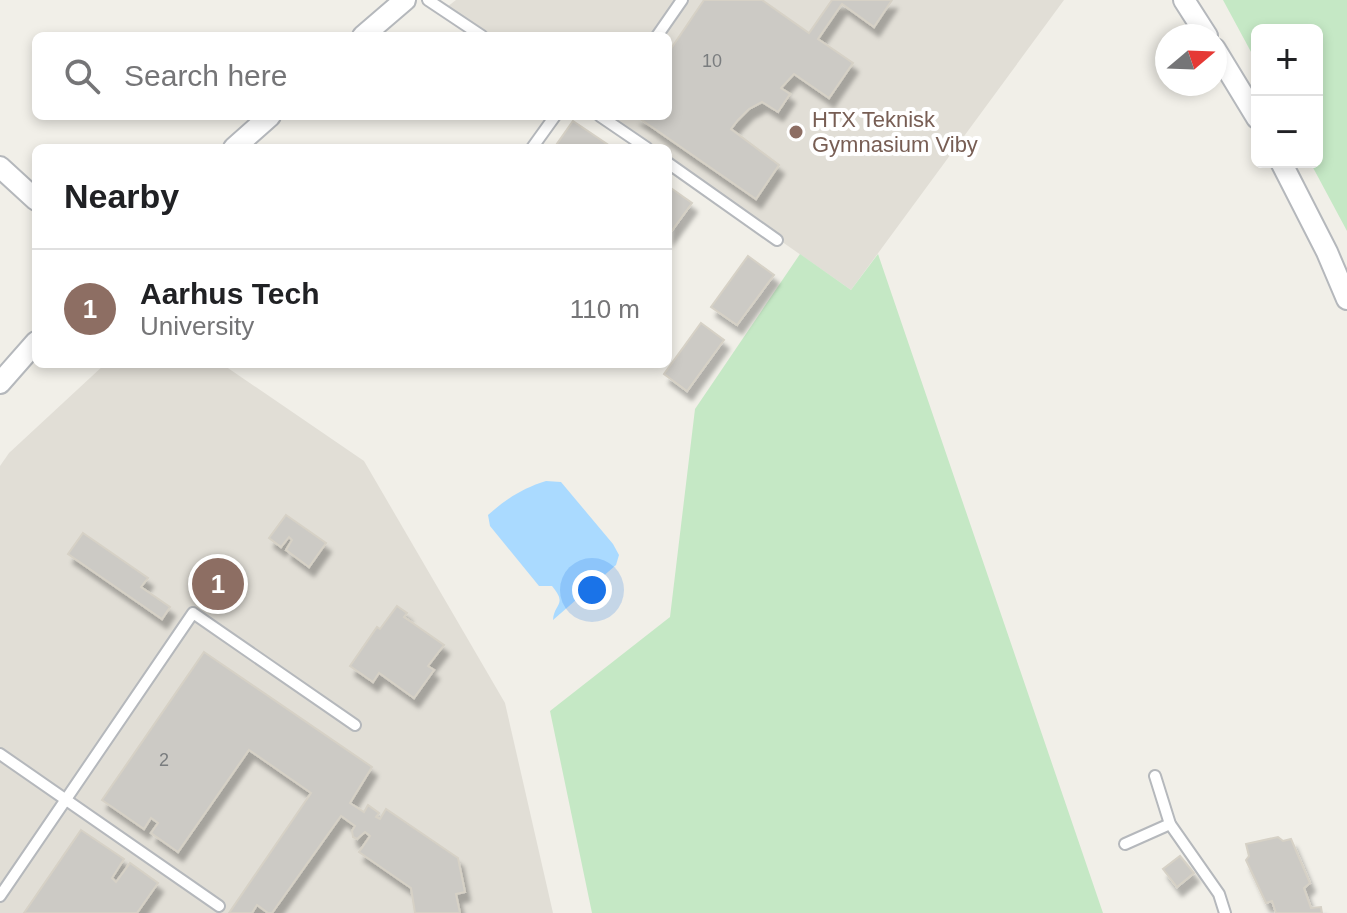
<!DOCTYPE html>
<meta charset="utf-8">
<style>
:root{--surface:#fff;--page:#f2f2f2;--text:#202124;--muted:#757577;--line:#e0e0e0;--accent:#1a73e8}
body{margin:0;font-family:Arial,sans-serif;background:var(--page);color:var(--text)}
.controls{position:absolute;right:24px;top:24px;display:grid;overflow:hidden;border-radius:12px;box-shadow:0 4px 12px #0003}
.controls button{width:72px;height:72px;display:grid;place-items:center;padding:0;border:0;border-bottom:2px solid var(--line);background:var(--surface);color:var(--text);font:40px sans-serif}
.compass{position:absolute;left:1155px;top:24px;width:72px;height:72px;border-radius:50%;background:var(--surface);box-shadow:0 4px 12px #0003;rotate:71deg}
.you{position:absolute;left:592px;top:590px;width:28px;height:28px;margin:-20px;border:6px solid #fff;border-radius:50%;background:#1a73e8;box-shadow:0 0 0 12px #1a73e833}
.badge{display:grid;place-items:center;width:52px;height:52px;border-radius:50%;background:var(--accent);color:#fff;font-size:26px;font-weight:700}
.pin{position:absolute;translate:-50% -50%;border:4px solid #fff;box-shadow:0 2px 8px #0006}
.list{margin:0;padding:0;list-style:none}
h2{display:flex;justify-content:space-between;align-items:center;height:104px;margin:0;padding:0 32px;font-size:34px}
h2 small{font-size:26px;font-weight:400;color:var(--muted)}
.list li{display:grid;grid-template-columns:52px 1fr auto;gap:24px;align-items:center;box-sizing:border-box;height:120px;padding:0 32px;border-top:2px solid var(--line)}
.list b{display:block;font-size:30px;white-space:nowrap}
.list p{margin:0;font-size:26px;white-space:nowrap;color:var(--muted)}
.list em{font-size:26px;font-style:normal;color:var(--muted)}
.icon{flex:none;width:44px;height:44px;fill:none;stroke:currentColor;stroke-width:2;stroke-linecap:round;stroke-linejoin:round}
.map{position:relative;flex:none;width:1347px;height:913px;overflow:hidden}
.search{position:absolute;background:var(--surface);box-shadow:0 4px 12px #0003;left:32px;top:32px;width:640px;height:88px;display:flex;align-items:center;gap:20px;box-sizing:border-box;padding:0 28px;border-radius:12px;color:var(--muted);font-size:30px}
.panel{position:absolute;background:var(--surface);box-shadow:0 4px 12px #0003;left:32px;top:144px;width:640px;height:224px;border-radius:12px}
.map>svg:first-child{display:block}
</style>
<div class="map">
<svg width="1347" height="913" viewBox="0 0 1347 913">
<defs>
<filter id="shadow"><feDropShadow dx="5" dy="9" stdDeviation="2" flood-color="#0004"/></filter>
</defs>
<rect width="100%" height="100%" fill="#f1efe8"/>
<g fill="#e1ded6">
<polygon points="456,0 1064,0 851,290 668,162 668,148 648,148 602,116 668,116 668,36 488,36 447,7"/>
<polygon points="105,364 222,364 364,461 505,703 553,913 0,913 0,466 9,453"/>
</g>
<g fill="#c5e8c5">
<polygon points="1223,0 1347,0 1347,231 1310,162 1317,162 1317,30 1257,30 1257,63"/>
<polygon points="800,254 851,290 878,254 1103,913 592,913 550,711 670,617 695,409"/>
</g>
<path fill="#aadaff" d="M546,481L561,482L613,544L619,555L616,565L553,620C554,603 568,605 552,586H539L490,526L488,515C506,499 523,488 546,481Z"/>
<g fill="#cccac5" stroke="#d6d1c6" stroke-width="2" filter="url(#shadow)">
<polygon points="704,0 762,0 809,33 832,0 892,0 874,27 842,4 818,39 853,63 829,98 794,74 781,88 790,94 778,112 762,102 749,109 738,120 731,129 779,165 756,199 636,116 668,116 668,53"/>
<polygon points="573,121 613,148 554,148"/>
<polygon points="668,186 692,203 668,236"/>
<polygon points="748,256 774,275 737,325 711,307"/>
<polygon points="701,323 724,340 687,391 664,374"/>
<polygon points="286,515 326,543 309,567 286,550 292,540 289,537 281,547 269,538"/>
<polygon points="83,533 148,578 141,587 170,607 162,619 68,554"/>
<polygon points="397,606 407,613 404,617 444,645 428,666 434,670 414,698 379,673 373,682 350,666 377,627 380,629"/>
<polygon points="204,652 372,767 350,803 364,812 368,805 379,813 376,817 380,819 386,809 458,858 465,892 456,894 460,913 415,913 411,888 359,852 370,836 365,832 357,839 353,837 352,831 355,826 341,816 272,913 268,913 257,905 252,913 229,913 311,793 249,750 178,852 151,833 158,823 151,818 144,829 102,800"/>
<polygon points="81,830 124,859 112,878 116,882 130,863 158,883 137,913 24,913"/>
<polygon points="1278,837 1283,841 1291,839 1310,883 1304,888 1311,908 1321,907 1322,913 1276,913 1272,901 1266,903 1246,860 1249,856 1246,844"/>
<polygon points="1180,856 1194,873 1177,887 1163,869"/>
</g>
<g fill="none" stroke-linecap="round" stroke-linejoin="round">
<defs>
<g id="service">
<polyline points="428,0 482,36"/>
<polyline points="657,36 682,0"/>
<polyline points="600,116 647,148"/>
<polyline points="532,148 555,116"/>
<polyline points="668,163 777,240"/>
<polyline points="0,754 219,906"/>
<polyline points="1155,776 1170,824 1219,894 1225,913"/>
<polyline points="1125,844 1170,824"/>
<polyline points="0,896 193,613 355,725"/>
</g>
<g id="minor">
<polyline points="1184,0 1207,36"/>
<polyline points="363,36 405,0"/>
<polyline points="1215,49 1257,118"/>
<polyline points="234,148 270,116"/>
<polyline points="1281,162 1327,252 1347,299"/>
<polyline points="0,167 36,200"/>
<polyline points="0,383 36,342"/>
</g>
</defs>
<use href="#service" stroke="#b5b8bc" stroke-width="14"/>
<use href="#minor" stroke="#b5b8bc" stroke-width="24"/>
<use href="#service" stroke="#fff" stroke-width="10"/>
<use href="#minor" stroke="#fff" stroke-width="20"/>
</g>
<circle fill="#8d6e63" stroke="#fff" stroke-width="3" cx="796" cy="132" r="8"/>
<g text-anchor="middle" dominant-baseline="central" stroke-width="8" stroke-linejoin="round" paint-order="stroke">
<g font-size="18" fill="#7a7d7f">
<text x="712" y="61">10</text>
<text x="164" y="760">2</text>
</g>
<g font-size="22" fill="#785e54" stroke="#fff" text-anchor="start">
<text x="812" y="119">HTX Teknisk<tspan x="812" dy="25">Gymnasium Viby</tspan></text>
</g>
</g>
</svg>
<div class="controls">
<button>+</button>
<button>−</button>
</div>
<svg class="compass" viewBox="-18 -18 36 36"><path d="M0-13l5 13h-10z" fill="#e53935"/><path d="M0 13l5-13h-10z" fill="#757577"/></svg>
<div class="you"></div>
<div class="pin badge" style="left:218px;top:584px;background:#8d6e63">1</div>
<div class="search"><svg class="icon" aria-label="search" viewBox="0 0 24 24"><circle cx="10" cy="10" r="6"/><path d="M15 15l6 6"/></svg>Search here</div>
<section class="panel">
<h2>Nearby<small></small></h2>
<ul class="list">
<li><span class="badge" style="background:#8d6e63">1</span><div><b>Aarhus Tech</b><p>University</p></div><em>110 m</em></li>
</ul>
</section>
</div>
